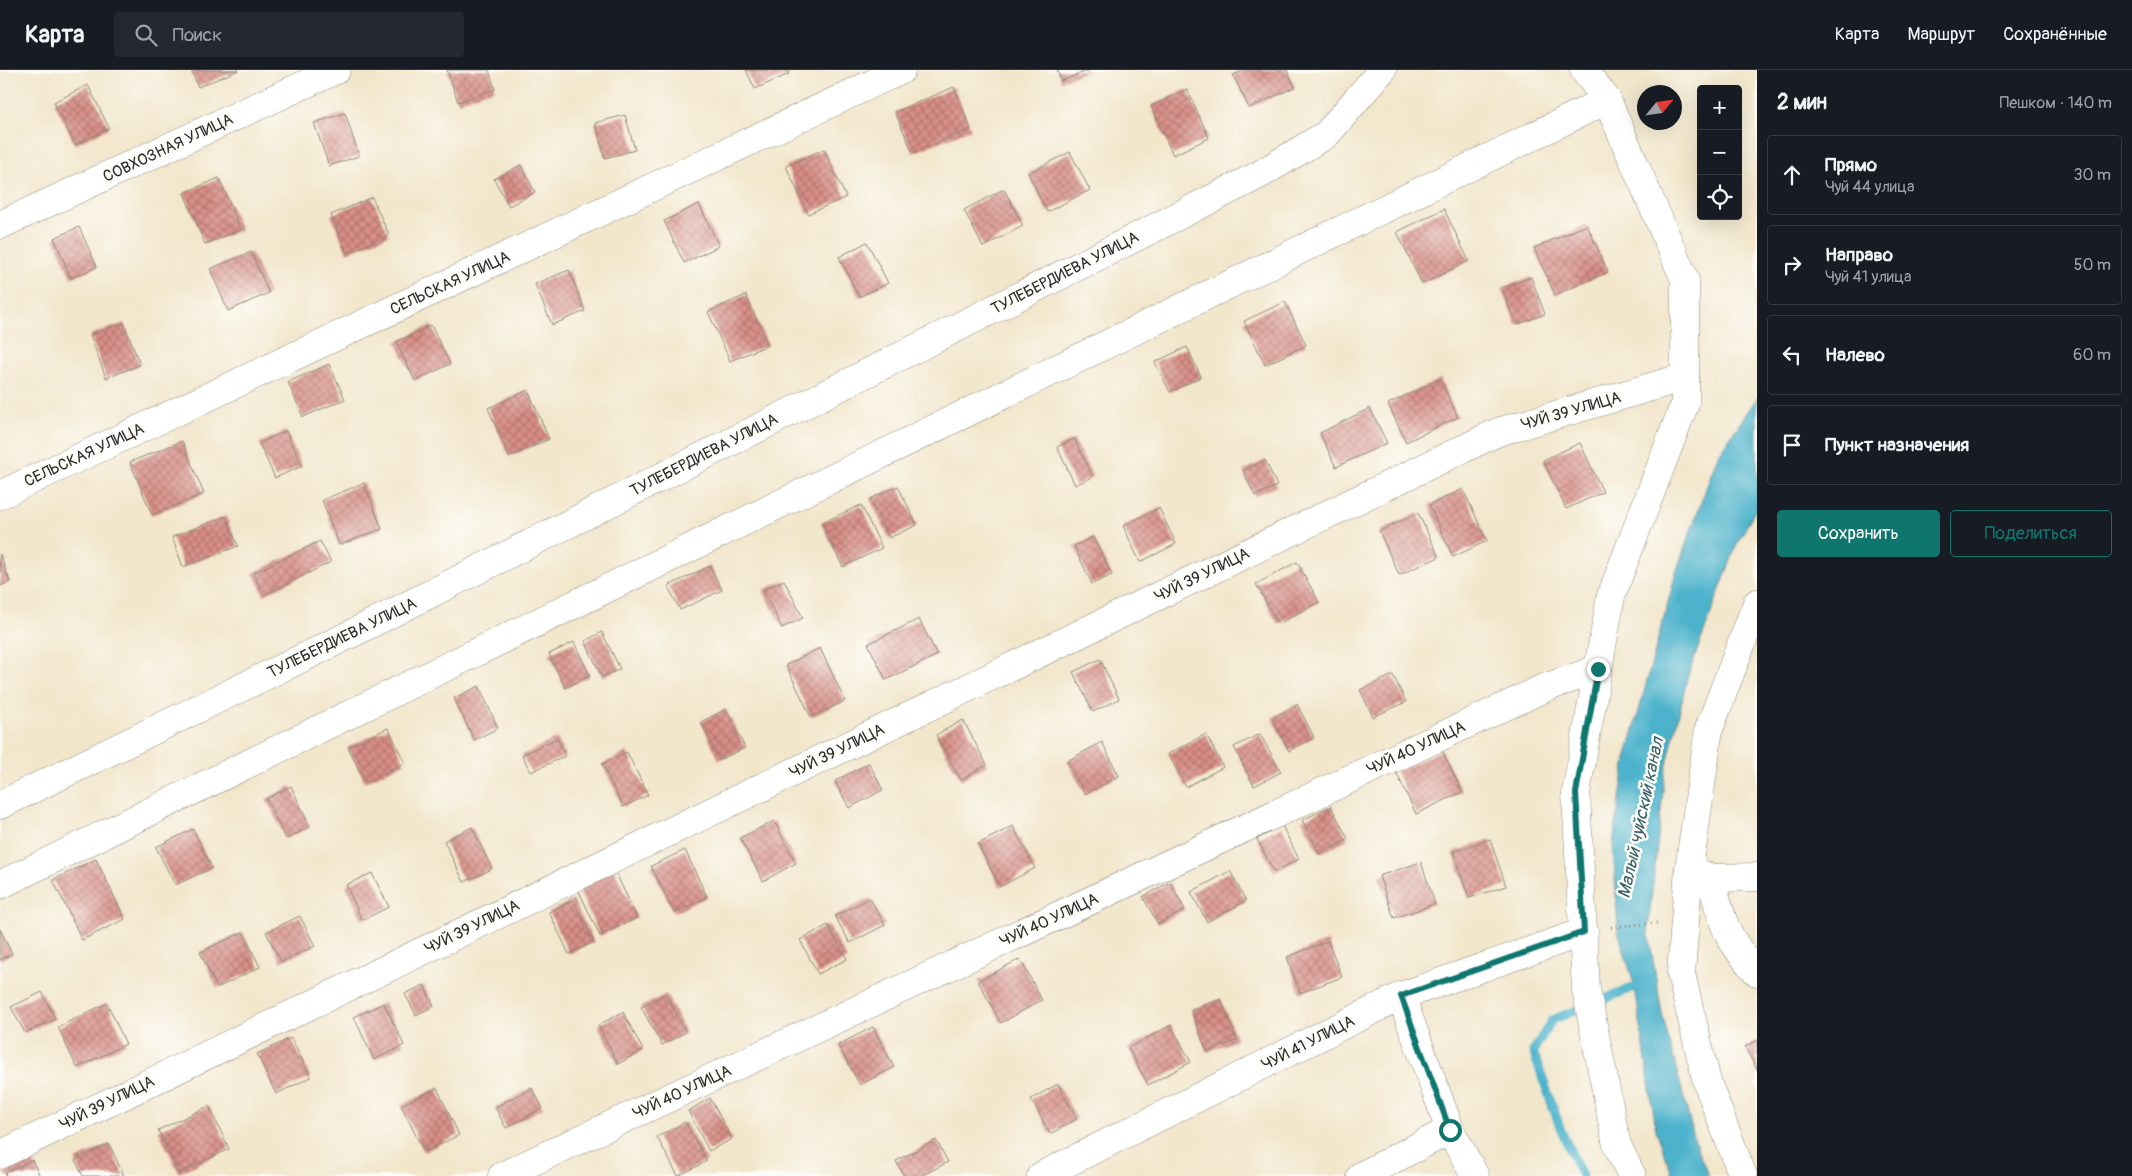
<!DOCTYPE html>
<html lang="ru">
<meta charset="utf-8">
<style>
:root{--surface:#171b24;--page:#242831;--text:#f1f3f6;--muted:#9ea1a6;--line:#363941;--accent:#0f766e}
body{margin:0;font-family:Pangolin,sans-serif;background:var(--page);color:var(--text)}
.controls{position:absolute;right:15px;top:15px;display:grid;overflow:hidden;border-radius:5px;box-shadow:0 5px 20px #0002}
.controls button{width:45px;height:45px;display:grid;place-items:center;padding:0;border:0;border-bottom:1px solid var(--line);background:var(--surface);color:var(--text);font:25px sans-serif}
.compass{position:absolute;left:1637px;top:15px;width:45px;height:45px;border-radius:50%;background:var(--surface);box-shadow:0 5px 20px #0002;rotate:61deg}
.stop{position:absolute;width:15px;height:15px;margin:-11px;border:4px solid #0f766e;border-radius:50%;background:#fff}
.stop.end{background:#0f766e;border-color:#fff;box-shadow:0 1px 5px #0008}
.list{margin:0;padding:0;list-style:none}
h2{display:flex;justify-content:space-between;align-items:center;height:65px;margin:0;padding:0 20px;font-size:21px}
h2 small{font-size:16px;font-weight:400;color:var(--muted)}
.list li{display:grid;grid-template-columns:32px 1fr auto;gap:15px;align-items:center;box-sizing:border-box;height:80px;margin:0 10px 10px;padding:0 10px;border:1px solid var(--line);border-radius:5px}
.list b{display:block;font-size:19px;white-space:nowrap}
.list p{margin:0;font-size:16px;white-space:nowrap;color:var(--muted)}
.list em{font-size:16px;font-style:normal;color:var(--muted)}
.actions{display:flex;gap:10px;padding:15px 20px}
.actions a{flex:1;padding:11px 0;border:1px solid var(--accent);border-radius:5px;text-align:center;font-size:18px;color:var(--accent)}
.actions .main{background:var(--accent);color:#fff}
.icon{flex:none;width:28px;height:28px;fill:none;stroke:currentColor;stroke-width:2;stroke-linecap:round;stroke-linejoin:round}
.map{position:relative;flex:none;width:1757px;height:1106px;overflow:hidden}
header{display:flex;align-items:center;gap:30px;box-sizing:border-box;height:70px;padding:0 25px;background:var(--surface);border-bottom:1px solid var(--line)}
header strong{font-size:24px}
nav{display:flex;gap:28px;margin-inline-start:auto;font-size:18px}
.search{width:350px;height:45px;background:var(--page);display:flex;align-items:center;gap:12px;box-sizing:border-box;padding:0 18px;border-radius:5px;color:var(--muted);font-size:19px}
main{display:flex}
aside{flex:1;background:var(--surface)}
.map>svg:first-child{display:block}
</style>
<header>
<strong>Карта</strong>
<div class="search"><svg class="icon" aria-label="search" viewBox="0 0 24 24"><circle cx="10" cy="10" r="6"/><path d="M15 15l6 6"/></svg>Поиск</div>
<nav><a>Карта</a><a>Маршрут</a><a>Сохранённые</a></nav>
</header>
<main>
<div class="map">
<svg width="1757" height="1106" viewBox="0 0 1757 1106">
<defs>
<pattern id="building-cross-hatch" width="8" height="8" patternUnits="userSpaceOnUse" patternTransform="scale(1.25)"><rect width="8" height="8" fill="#d98f87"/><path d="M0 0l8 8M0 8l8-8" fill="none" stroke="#b0756f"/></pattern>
</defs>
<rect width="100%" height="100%" fill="#fdfcf7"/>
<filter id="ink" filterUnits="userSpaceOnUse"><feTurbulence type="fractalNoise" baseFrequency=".02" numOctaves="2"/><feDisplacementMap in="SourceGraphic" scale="10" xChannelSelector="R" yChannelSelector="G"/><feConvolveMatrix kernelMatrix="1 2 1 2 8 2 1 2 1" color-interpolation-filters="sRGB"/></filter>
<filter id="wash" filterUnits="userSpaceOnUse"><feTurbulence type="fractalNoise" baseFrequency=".0096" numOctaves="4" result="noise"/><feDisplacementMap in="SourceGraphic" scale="20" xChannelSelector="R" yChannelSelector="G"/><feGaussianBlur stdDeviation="1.12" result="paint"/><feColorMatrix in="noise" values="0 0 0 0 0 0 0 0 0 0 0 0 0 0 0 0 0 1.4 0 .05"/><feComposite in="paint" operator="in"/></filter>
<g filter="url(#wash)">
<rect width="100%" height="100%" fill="#f2e6cb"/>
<polygon fill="#4db3cc" stroke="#3c6f7c" points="1757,328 1757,437 1737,474 1688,605 1665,703 1648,860 1662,943 1697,1079 1709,1106 1673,1106 1656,1060 1635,917 1618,861 1613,774 1626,689 1676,502 1718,385"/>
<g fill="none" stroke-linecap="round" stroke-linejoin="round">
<polyline stroke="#4db3cc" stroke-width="9" points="1582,1106 1561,1060 1533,981 1552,950 1635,917"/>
</g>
<g id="blocks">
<g fill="url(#building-cross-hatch)">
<polygon points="191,0 239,0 198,17"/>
<polygon points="447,0 489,0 495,19 458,32"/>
<polygon points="746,0 787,0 789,4 755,19"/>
<polygon points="1057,0 1090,0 1061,11"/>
<polygon points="1245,0 1287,0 1295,17 1249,38 1233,5"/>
<polygon points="88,15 109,58 75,75 54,32"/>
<polygon points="954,17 971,59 913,83 895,42"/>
<polygon points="1187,19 1209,68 1173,85 1151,36"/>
<polygon points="345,43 359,86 329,96 314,53"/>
<polygon points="625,45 635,80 605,88 595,53"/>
<polygon points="824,79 846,127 808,144 786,96"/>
<polygon points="1070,82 1090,120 1047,142 1028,103"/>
<polygon points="521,95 535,122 509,136 494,109"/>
<polygon points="219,108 241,160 205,174 184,123"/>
<polygon points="1004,119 1023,156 983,177 964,140"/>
<polygon points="372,127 389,165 347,183 331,145"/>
<polygon points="699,134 719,176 684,193 664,151"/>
<polygon points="1444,139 1469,191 1422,214 1397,162"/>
<polygon points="1587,155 1608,202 1555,225 1534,178"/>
<polygon points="79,157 97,197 71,208 54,168"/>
<polygon points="867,172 888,213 859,227 839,187"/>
<polygon points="251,182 269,223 228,241 210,199"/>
<polygon points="569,200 585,241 552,255 535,214"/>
<polygon points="1531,207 1545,244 1516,255 1502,218"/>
<polygon points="746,225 768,275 730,291 708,242"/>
<polygon points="1285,232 1306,275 1265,295 1244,251"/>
<polygon points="124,253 140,295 106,308 90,265"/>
<polygon points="431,255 450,294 415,311 396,272"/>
<polygon points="1187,277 1201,307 1170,322 1155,292"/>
<polygon points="329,294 345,329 303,347 288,312"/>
<polygon points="1440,309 1458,347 1406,372 1388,334"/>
<polygon points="528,320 549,369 509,387 488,338"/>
<polygon points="1370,338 1387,373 1336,397 1320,363"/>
<polygon points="286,361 302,396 275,408 259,373"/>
<polygon points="1074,369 1093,407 1075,415 1057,377"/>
<polygon points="182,371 204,424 152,445 130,392"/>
<polygon points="1580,373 1603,422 1566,439 1543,390"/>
<polygon points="1265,390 1277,416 1255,426 1243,401"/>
<polygon points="364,413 382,459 339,475 322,430"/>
<polygon points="898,416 917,455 889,468 870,429"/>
<polygon points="1463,419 1487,471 1453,487 1429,435"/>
<polygon points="861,435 882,478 843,497 821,453"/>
<polygon points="1159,438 1176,474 1140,492 1123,456"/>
<polygon points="1418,443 1439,487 1399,505 1379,461"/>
<polygon points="226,446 238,476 183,497 172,467"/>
<polygon points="1093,467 1112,505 1092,514 1074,476"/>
<polygon points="320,471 331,492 264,525 253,503"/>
<polygon points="0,484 10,512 0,516"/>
<polygon points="1297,492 1319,532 1278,554 1256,514"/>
<polygon points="710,496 722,520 680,540 668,516"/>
<polygon points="784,510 803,548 782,558 763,520"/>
<polygon points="919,549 937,585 886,610 868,574"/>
<polygon points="602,562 620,599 602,607 585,571"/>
<polygon points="574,572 590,606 565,618 549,584"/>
<polygon points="820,578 845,631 811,647 786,595"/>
<polygon points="1100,589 1119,629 1093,642 1073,602"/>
<polygon points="1393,605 1406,632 1373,647 1360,620"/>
<polygon points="479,616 498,658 474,670 454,628"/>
<polygon points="1297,634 1314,667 1289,681 1272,648"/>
<polygon points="726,639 745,678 719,690 701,652"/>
<polygon points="963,650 987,695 961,710 936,665"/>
<polygon points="388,658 405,693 365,712 348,677"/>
<polygon points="1206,664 1223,697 1186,717 1168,684"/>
<polygon points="1260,664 1281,702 1254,716 1234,677"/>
<polygon points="557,668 565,686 531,702 522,685"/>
<polygon points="1102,672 1119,706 1085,724 1067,691"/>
<polygon points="1442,680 1462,722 1416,744 1396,702"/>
<polygon points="627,682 648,725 623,737 602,694"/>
<polygon points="869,693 883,720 849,738 835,711"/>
<polygon points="291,716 310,757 286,769 266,729"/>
<polygon points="1331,736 1348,769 1320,784 1302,750"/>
<polygon points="774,751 796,793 763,811 740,768"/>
<polygon points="1013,756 1035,798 1000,817 978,774"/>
<polygon points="1282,756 1299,789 1274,802 1257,769"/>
<polygon points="472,757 492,799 464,812 444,771"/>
<polygon points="193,759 212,798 175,815 156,777"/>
<polygon points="1490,769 1506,816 1469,828 1453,782"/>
<polygon points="685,780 707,827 674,843 651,796"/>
<polygon points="96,789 125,849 82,870 53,810"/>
<polygon points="1421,792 1435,834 1394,848 1379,806"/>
<polygon points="614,799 637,848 600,866 577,817"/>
<polygon points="1230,801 1246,831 1207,852 1191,822"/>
<polygon points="372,803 389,837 362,850 346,815"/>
<polygon points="1170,812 1185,840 1158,854 1143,827"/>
<polygon points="870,828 885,855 850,873 835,846"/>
<polygon points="573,830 594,872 569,884 549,842"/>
<polygon points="300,846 315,876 281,892 266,862"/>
<polygon points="828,855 847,889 818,904 800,870"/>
<polygon points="0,859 12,884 0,890"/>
<polygon points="243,862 260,897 217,918 200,882"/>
<polygon points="1328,871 1342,907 1300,923 1287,887"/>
<polygon points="1020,889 1042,930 1001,953 978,911"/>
<polygon points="424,915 434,936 416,945 405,924"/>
<polygon points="42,922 55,949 25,963 11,937"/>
<polygon points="666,924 686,962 662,975 641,937"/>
<polygon points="1221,929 1237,970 1207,982 1191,940"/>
<polygon points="107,933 126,974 77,998 58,957"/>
<polygon points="384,933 404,975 374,990 354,947"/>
<polygon points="623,942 643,980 618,994 598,955"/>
<polygon points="1171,955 1191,992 1148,1015 1128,978"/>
<polygon points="873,957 894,997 860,1015 838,975"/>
<polygon points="291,968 311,1007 276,1024 257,984"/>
<polygon points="1757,970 1757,1000 1745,977"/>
<polygon points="1058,1014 1077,1049 1050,1064 1031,1029"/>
<polygon points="437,1018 459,1065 424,1082 401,1035"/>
<polygon points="532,1018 543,1038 506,1058 495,1037"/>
<polygon points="710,1028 732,1069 709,1081 688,1041"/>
<polygon points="209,1036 229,1079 179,1103 158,1060"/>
<polygon points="685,1052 707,1091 678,1106 657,1067"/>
<polygon points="936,1070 948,1092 921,1106 904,1106 896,1091"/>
<polygon points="109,1074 124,1106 83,1106 75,1090"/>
<polygon points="32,1090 40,1106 6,1106 5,1103"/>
</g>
</g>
</g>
<g filter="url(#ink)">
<use href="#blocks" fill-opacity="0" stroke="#8e887b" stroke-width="1"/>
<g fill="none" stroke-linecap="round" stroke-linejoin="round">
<defs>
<g id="minor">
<polyline points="1584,0 1607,30 1685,210 1685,333 1611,526 1576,723 1586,920 1617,1075 1632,1106"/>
<polyline points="0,155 336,0"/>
<polyline points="0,425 901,0"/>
<polyline points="0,735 329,575 1259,105 1327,64 1382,0"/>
<path d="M1689,799L1711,808C1722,851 1725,868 1757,902"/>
<polyline points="1711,808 1757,807"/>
<polyline points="0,815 1607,30"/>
<polyline points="1401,926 1450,1060 1475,1106"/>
<polyline points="0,1085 1498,362 1685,307"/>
<polyline points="502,1106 1542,619 1598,599"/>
<polyline points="1041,1106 1401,926 1584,862"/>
<polyline points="1361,1106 1450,1060"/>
<polyline points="1743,1106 1707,1012 1681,904 1689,799 1709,659 1757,533"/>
</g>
</defs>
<use href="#minor" stroke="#8e887b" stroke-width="29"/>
<polyline stroke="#8e887b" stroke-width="3" stroke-dasharray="1 4" stroke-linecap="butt" points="1611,857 1657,853"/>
<use href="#minor" stroke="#fff" stroke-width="28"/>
</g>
</g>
<g fill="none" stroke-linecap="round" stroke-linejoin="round" filter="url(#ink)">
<polyline stroke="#0f766e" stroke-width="6" points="1450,1060 1401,926 1584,862 1576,723 1598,599"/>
</g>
<g text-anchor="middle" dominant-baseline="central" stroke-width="5" stroke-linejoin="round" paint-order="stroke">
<g font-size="16" fill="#2b2b2b" stroke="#fdfcf7">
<text transform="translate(168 78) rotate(-25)">СОВХОЗНАЯ УЛИЦА</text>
<text transform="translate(1065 203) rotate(-27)">ТУЛЕБЕРДИЕВА УЛИЦА</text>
<text transform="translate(450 213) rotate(-25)">СЕЛЬСКАЯ УЛИЦА</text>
<text transform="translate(1571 341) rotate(-16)">ЧУЙ 39 УЛИЦА</text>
<text transform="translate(84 385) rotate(-25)">СЕЛЬСКАЯ УЛИЦА</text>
<text transform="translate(704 385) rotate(-27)">ТУЛЕБЕРДИЕВА УЛИЦА</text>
<text transform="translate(1202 505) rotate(-26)">ЧУЙ 39 УЛИЦА</text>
<text transform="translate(342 568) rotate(-26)">ТУЛЕБЕРДИЕВА УЛИЦА</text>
<text transform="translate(1416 678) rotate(-25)">ЧУЙ 40 УЛИЦА</text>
<text transform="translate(837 681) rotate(-26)">ЧУЙ 39 УЛИЦА</text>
<text transform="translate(1049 850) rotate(-25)">ЧУЙ 40 УЛИЦА</text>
<text transform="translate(472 857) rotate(-26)">ЧУЙ 39 УЛИЦА</text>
<text transform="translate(1308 973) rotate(-27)">ЧУЙ 41 УЛИЦА</text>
<text transform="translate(682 1022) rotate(-25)">ЧУЙ 40 УЛИЦА</text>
<text transform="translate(107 1033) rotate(-26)">ЧУЙ 39 УЛИЦА</text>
</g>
<g font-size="18" font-style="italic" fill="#39616b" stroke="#fdfcf7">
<text transform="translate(1641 748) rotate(-78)">Малый чуйский канал</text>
</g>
</g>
</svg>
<div class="controls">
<button>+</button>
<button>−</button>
<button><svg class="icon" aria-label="locate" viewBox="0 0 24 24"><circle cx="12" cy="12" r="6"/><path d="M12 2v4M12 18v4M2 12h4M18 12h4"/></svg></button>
</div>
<svg class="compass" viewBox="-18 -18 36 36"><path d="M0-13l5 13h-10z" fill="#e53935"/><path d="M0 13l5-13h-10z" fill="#9ea1a6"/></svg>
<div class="stop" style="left:1450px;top:1060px"></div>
<div class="stop end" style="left:1598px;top:599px"></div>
</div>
<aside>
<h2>2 мин<small>Пешком · 140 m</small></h2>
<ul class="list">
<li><svg class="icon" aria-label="ahead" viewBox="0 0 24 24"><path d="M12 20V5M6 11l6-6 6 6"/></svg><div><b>Прямо</b><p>Чуй 44 улица</p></div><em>30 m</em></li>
<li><svg class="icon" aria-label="right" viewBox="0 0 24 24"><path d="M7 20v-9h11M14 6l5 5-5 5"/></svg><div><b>Направо</b><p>Чуй 41 улица</p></div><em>50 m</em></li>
<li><svg class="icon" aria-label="left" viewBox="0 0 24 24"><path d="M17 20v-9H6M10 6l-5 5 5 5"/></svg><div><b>Налево</b></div><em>60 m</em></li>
<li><svg class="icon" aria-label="arrive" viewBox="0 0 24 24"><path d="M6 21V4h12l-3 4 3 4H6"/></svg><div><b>Пункт назначения</b></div></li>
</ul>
<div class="actions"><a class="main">Сохранить</a><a>Поделиться</a></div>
</aside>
</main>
